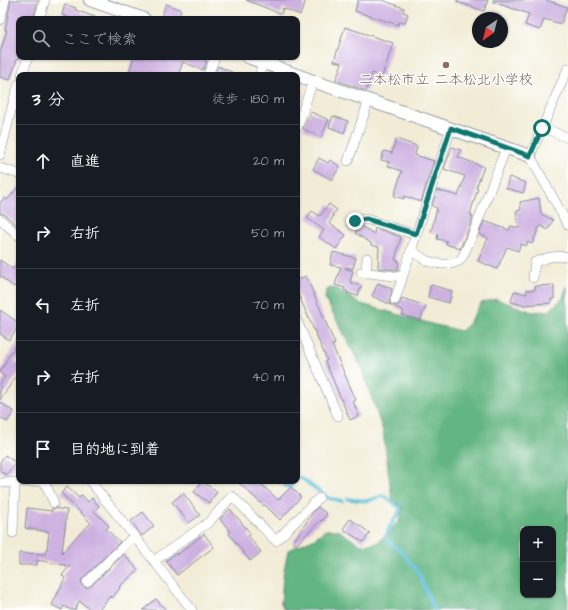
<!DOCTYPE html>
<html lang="ja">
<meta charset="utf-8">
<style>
:root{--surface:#171b24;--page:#242831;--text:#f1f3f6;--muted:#9ea1a6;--line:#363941}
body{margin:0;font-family:"Architects Daughter","Klee One",sans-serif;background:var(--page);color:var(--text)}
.controls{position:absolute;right:12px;bottom:12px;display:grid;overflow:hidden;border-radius:8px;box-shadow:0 1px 3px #0004}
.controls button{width:36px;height:36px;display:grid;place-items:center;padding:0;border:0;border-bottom:1px solid var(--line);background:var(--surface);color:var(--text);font:20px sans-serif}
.compass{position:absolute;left:472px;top:12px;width:36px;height:36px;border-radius:50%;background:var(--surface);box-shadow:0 1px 3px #0004;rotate:215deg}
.stop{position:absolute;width:12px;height:12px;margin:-9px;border:3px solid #0f766e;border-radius:50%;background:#fff}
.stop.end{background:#0f766e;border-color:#fff;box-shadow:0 1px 4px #0008}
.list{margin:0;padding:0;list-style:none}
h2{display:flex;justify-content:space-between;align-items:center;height:52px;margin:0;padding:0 16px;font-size:17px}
h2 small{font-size:13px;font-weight:400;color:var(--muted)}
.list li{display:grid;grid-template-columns:26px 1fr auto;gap:12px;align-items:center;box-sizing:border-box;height:72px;padding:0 16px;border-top:1px solid var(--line)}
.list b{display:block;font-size:15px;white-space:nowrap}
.list em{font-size:13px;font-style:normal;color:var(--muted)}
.icon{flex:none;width:22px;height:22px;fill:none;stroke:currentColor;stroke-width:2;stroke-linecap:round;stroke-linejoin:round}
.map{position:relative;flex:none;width:568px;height:610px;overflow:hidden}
.search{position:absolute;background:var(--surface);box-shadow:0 1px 3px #0004;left:16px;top:16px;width:284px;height:44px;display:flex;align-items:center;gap:10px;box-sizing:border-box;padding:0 14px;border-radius:8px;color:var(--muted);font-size:15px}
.panel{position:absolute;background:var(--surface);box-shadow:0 1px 3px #0004;left:16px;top:72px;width:284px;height:412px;border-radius:8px}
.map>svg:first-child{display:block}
</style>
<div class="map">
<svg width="568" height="610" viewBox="0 0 568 610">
<rect width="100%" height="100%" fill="#fff"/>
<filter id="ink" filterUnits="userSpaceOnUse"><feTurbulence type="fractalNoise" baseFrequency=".025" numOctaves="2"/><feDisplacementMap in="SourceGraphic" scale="8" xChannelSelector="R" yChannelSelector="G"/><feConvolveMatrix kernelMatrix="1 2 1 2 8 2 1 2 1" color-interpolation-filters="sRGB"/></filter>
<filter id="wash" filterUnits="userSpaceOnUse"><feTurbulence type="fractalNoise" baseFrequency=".012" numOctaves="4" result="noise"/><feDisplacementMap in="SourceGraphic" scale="16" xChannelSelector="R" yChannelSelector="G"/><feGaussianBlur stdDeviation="0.9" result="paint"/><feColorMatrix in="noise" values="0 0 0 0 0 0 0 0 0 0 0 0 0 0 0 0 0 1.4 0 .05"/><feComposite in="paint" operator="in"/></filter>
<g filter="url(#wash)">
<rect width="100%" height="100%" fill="#f2ecd6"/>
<path fill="#64b581" stroke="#407270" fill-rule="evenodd" d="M567,286L568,610H284L281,603L283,576L288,550L313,539L326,530H338L361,545L370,544L377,543L399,521L403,508L392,499L383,431L361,367L325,298L326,291L330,288L338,289L358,303L435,325L461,331L467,326L481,303L496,299L532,312L549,311L563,298ZM523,529H553V595H523Z"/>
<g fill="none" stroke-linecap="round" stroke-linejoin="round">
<g stroke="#5bbfd9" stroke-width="3.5">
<polyline points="297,479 301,478 328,498 342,501"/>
<polyline points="279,481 280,482"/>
<polyline points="285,486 289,487 295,481"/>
<polyline points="348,499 367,501 382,496 386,497 401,509 400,511 389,528 386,536 387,541 400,550 419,573 434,610"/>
</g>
</g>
<g id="blocks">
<g fill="#cdb1e1">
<polygon points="11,0 38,0 33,19 19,19 19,59 17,59 10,80 0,77 0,53 7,30 5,30"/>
<polygon points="246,0 306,0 300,15 283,8 281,14"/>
<polygon points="358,0 382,0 404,8 403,12 408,14 405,23 399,22 398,25 355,11"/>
<polygon points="457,0 488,0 484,11 457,2"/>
<polygon points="493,0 546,0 567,7 561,24 544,19 540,30 525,25 529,14 493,2"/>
<polygon points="65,4 76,8 75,10 95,17 95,19 73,19 62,15"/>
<polygon points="166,4 181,10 178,19 171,19 162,15"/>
<polygon points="345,27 393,43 382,77 372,73 366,91 336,80 342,63 334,61"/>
<polygon points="134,57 207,57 205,62 207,62 203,70 183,62 178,75 128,75"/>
<polygon points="218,66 238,75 215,74"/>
<polygon points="311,112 329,120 321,137 303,129"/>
<polygon points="333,116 348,121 344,133 329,127"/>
<polygon points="396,139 417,146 415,155 434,161 421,202 404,196 404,199 394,196 402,171 388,166 389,162 381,160 384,151 392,153"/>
<polygon points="452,147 461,150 458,157 484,167 476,188 478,188 470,214 472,214 471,216 473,217 460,249 446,244 447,241 437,239 438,234 431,232 437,208 432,206 437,190 458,196 465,176 444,169"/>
<polygon points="319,158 328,163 330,160 340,166 332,180 313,169"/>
<polygon points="509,177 526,183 523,193 506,188"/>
<polygon points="19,186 19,227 10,219 4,214 0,213 0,203 4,198 7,200"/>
<polygon points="539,198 541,214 553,220 548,230 540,225 532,244 528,242 526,246 521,244 518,251 507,247 497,269 478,261 488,238 479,234 484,221 509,230 511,226 519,228 516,211 521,210 520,202"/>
<polygon points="329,204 337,210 332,215 334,216 329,223 346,235 336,249 319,237 324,230 307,218 312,211 320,216"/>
<polygon points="360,226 361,226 374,234 375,228 401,237 395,260 399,261 398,270 378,268 379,247 371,245 371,243 355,233"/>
<polygon points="333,252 356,258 353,268 345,268 353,271 350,282 361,286 358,296 347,293 348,292 344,290 345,288 335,285 341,267 330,265"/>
<polygon points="0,260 13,269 19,261 19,280 14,287 0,276"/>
<polygon points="306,276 335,344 332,345 356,400 353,401 359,416 350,420 325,361 327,360 297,291 297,280"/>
<polygon points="378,283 392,289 389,301 390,304 393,306 396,306 399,305 402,298 426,306 420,321 402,315 404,311 372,296"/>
<polygon points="431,285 452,291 449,303 428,297"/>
<polygon points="554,285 554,299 551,299 551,303 523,305 511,302 514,291 527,294 526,290 535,290 535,286"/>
<polygon points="0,310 19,323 19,326 9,340 0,334"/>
<polygon points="19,340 19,357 15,362 19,365 19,372 0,400 0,384 5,377 0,373 0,372 6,362 5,362"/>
<polygon points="0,402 14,412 7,422 0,417"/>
<polygon points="5,455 16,463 6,475 0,471 0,462"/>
<polygon points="202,481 217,492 209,503 194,492"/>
<polygon points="237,481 258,481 278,500 291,487 301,497 280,520 265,505 264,506"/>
<polygon points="67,487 79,498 82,495 88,502 92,498 99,506 94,511 109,526 106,529 120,542 83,578 81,581 82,586 86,588 91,586 124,554 138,570 119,587 120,588 112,598 110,596 99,610 91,610 79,601 75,610 71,610 64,606 62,610 52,605 65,578 62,575 70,566 37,560 37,565 19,565 19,553 45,554 46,549 47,549 49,532 25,528 27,508 52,511 52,508 67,510 62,553 77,536 91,523 61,493"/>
<polygon points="183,493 200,515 189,523 172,502"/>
<polygon points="318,507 327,514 322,521 321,520 296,545 293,542 314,511"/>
<polygon points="230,509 251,534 248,536 261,552 250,561 229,534 231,532 220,519"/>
<polygon points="143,512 154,526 142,536 131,521"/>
<polygon points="350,519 370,533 363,542 343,529"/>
<polygon points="204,534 214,547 177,575 166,561 176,553 177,555"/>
<polygon points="156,599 166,610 143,610"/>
</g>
</g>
</g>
<g filter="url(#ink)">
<use href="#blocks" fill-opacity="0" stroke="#868e9a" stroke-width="1"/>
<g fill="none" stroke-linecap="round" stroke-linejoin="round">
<defs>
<g id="minor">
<polyline points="39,19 45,0"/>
<polyline points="0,20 5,0"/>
<polyline points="568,68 530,156 568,225"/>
<polyline points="22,75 28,57"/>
<polyline points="208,75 215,57"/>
<polyline points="260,75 262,62"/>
<polyline points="542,127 568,138"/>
<polyline points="297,128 313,81"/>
<polyline points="0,155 14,99 19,84"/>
<polyline points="348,161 369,100"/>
<polyline points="0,168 19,174"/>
<polyline points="0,219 19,236"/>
<polyline points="355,221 366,219 416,235"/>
<polyline points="411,250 427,261 441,264 451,264 459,261 463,256 473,234 506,148"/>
<polyline points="361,272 402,277"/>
<polyline points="366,273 367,258"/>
<polyline points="533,278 535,262 550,257 568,256"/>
<polyline points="395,300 451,128"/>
<polyline points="297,321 338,416"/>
<polyline points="44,481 54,503"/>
<polyline points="90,481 154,561 192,610"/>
<polyline points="0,483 40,481"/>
<polyline points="13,533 15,482"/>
<polyline points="154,561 209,522 232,496 276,541 319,498"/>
<polyline points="87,582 134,536"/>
</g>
<g id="tertiary">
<polyline points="90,0 144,19"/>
<polyline points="248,57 313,81 530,156"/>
</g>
</defs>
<use href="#minor" stroke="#868e9a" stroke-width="10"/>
<use href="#tertiary" stroke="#868e9a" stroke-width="14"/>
<use href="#minor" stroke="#fff" stroke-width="9"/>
<use href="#tertiary" stroke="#fff" stroke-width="12"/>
</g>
</g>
<g fill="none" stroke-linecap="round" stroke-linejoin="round" filter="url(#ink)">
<polyline stroke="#0f766e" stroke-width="5" points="355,221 366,219 416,234 451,128 530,156 542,128"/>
</g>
<circle fill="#8d6e63" stroke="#fff" stroke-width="1.5" cx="446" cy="65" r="4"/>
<g text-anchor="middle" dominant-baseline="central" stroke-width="3" stroke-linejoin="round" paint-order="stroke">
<g font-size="14" fill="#785e54" stroke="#fff">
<text x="446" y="80">二本松市立 二本松北小学校</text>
</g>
</g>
</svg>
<div class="controls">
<button>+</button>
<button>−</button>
</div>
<svg class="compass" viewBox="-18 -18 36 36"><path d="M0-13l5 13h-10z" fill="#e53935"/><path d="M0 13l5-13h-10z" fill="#9ea1a6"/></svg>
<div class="stop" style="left:542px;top:128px"></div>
<div class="stop end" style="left:355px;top:221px"></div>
<div class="search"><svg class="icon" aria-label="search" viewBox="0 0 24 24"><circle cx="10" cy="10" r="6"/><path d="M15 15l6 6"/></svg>ここで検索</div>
<section class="panel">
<h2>3 分<small>徒歩 · 180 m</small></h2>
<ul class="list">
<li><svg class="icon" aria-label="ahead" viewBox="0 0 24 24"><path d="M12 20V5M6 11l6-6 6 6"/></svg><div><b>直進</b></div><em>20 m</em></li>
<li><svg class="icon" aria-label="right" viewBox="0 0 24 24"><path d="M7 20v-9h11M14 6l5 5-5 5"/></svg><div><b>右折</b></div><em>50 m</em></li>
<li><svg class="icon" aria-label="left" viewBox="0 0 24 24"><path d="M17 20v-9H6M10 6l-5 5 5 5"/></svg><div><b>左折</b></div><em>70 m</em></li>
<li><svg class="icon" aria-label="right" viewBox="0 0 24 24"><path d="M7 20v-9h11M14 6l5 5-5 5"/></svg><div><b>右折</b></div><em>40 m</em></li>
<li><svg class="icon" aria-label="arrive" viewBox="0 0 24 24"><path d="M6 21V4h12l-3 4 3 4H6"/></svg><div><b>目的地に到着</b></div></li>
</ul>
</section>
</div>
